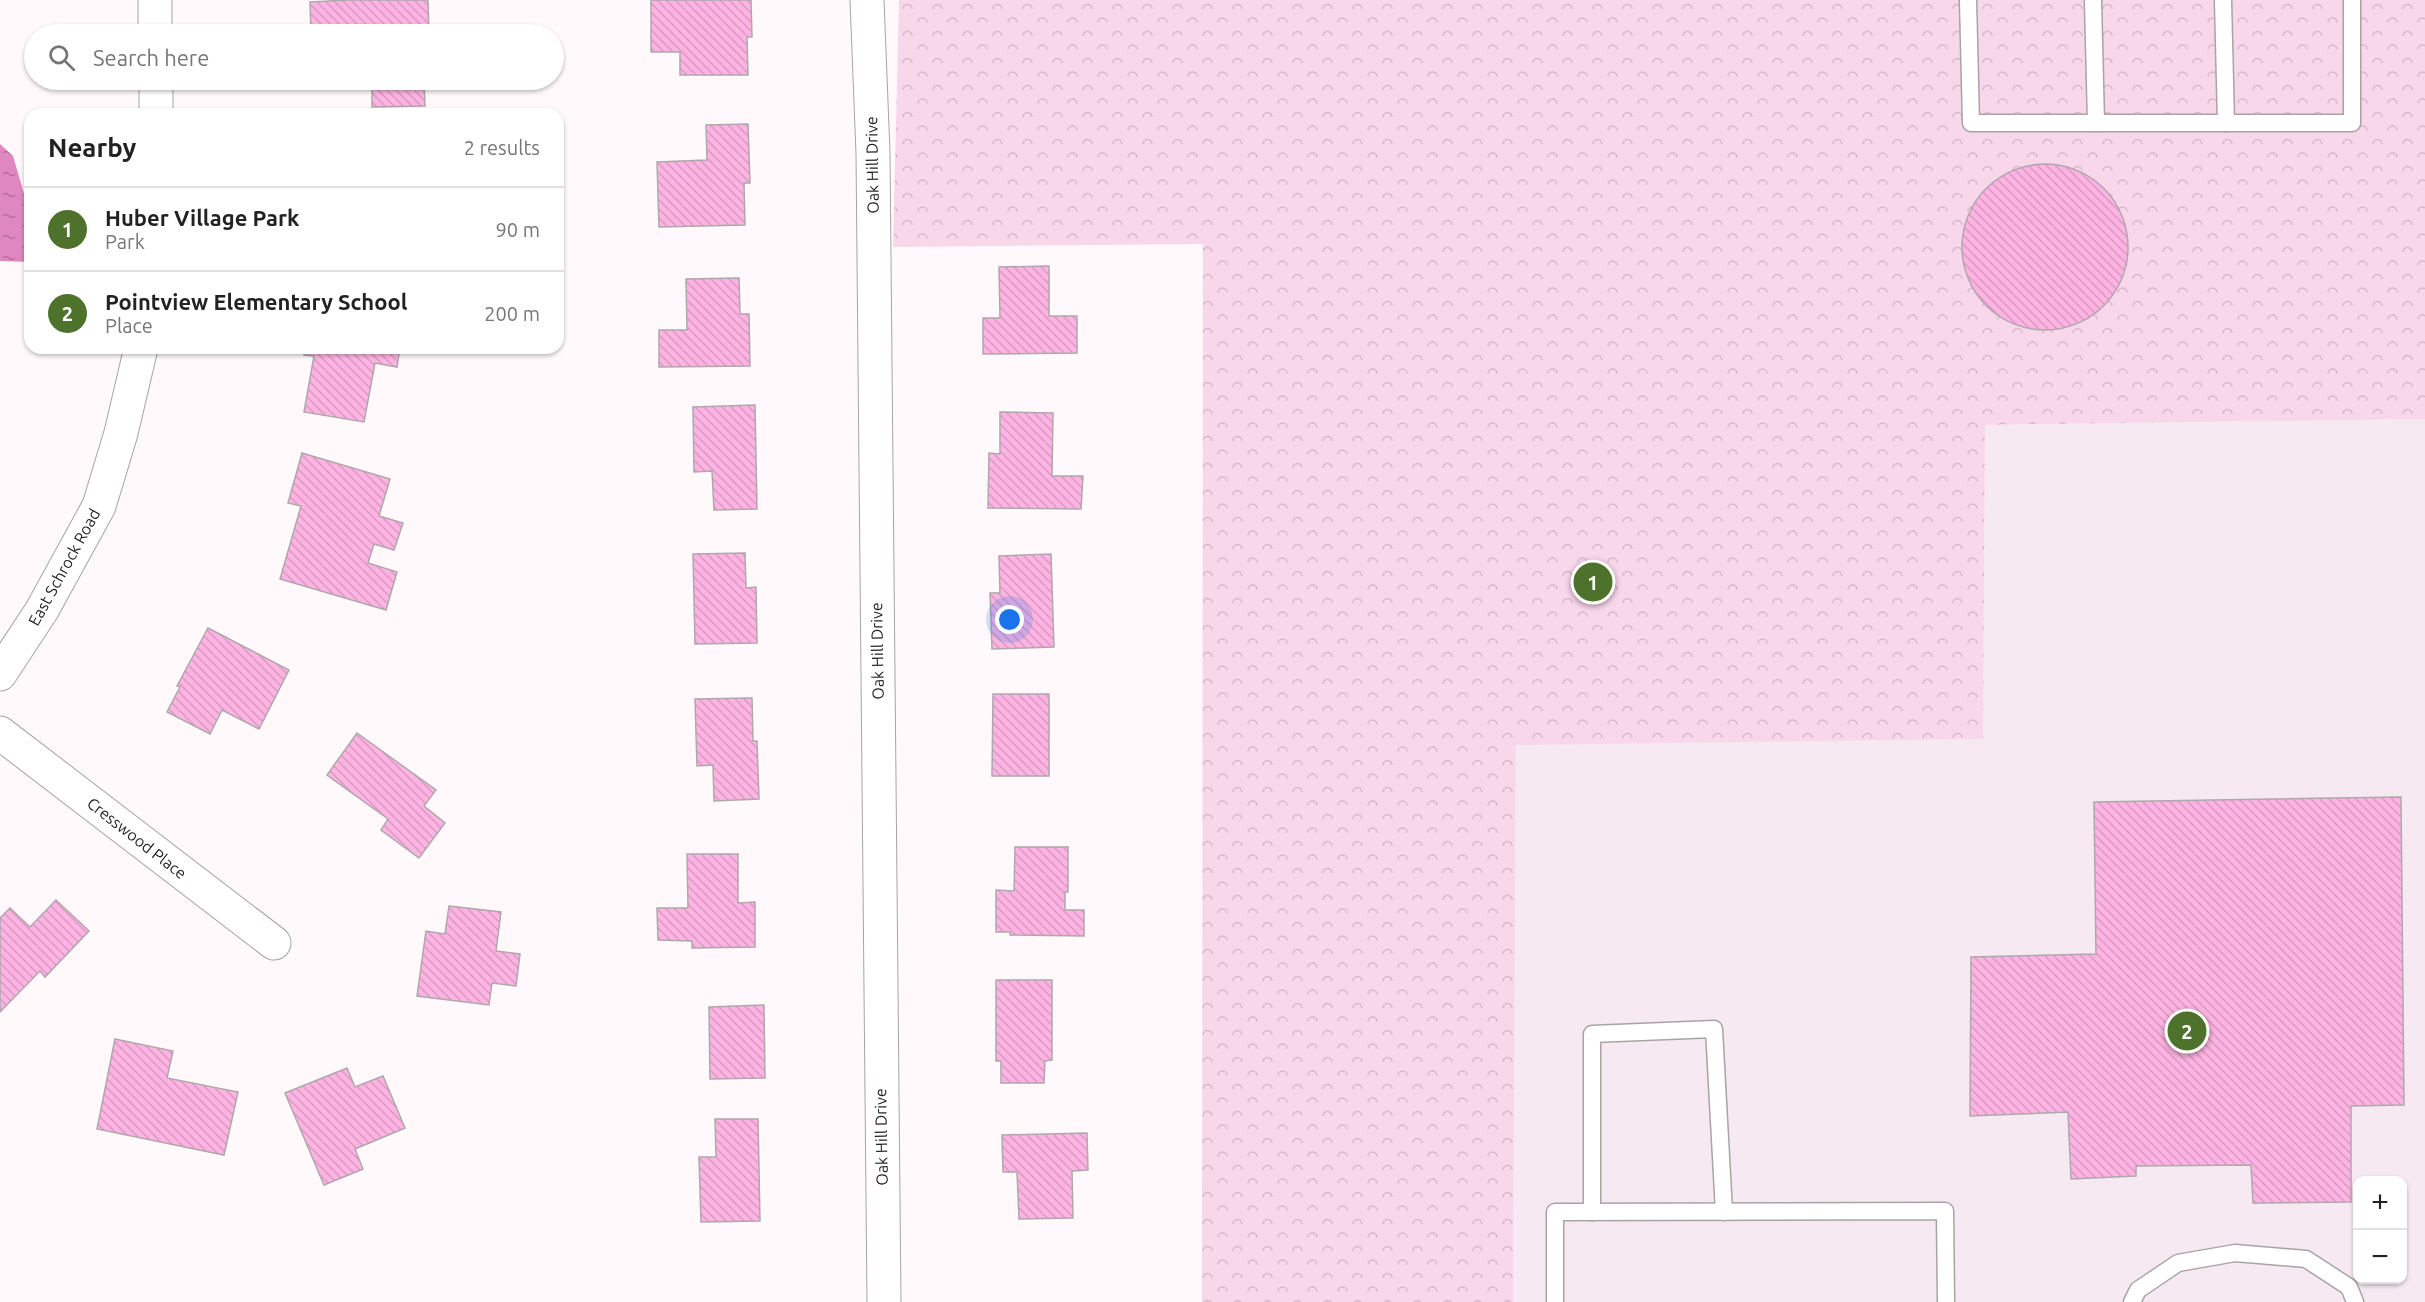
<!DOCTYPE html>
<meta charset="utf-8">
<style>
:root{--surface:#fff;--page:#f6f6f6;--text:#222;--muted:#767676;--line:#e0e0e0;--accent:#4e722b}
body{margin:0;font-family:Ubuntu,sans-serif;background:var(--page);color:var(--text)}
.controls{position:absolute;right:18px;bottom:18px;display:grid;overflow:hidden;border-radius:12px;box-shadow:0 2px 4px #0004}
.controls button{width:54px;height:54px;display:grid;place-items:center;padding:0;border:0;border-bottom:2px solid var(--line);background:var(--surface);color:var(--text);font:30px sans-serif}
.you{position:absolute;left:1010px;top:620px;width:21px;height:21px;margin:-15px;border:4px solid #fff;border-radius:50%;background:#1a73e8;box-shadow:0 0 0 9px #1a73e833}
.badge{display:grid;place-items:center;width:39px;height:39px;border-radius:50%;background:var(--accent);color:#fff;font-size:20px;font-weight:700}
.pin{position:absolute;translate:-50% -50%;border:3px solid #fff;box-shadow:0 2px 6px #0006}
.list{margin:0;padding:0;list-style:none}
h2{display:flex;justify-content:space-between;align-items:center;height:78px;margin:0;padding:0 24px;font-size:26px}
h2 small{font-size:20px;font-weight:400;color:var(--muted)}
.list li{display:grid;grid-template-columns:39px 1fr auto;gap:18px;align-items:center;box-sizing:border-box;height:84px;padding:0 24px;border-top:2px solid var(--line)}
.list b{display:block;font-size:22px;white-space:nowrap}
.list p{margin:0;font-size:20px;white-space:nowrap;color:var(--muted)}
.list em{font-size:20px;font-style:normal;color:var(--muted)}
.icon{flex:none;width:33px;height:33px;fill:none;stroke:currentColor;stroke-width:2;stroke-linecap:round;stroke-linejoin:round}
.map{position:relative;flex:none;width:2425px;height:1302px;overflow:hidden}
.search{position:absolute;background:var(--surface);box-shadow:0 2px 4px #0004;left:24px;top:24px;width:540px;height:66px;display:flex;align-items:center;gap:15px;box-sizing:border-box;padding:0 21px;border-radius:33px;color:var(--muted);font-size:22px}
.panel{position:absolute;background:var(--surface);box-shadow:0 2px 4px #0004;left:24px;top:108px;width:540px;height:246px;border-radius:18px}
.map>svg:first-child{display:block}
</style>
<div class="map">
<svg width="2425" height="1302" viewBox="0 0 2425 1302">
<defs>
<pattern id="park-crowns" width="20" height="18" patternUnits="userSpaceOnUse" patternTransform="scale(1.5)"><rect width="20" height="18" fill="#f9d7eb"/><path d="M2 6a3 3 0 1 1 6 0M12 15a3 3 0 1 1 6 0" fill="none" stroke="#d5b8c9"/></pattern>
<pattern id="water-ripples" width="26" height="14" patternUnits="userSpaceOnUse" patternTransform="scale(1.5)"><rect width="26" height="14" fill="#df87bf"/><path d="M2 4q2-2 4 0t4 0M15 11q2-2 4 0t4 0" fill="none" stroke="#b46e9b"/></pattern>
<pattern id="building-back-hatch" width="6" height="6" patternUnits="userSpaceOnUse" patternTransform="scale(1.5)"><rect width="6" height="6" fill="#feb4e2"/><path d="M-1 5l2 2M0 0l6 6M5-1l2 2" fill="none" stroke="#d99ac1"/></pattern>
</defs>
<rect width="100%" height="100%" fill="#fff9fc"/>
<path fill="#f7e9f1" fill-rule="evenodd" d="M2425,419V1302H1513L1516,744L1983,739L1985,425ZM2358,1180H2402V1280H2358Z"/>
<polygon fill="url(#park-crowns)" points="899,0 2425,0 2425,419 1985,425 1983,739 1516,745 1513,1302 1202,1302 1203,244 893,247"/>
<polygon fill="url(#water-ripples)" points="0,144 13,156 30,214 30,262 0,261"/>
<g fill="url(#building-back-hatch)" stroke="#aea8ac" stroke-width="1.5">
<polygon points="348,0 428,0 429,34 311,34 310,2"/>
<polygon points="651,0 751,0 752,37 747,37 748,75 680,75 680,52 651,52"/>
<polygon points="372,80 424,80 425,106 372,107"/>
<polygon points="748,124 750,183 744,183 745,225 659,227 657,162 707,160 706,125"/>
<circle cx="2045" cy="247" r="83"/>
<polygon points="1049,266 1049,316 1077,316 1077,353 983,354 983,318 1000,318 999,267"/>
<polygon points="739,278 740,314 749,314 750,366 659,367 659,330 687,330 686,279"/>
<polygon points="306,348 400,348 397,367 375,363 364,422 304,412 314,356 304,355"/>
<polygon points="755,405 757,509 714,510 712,471 694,472 693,407"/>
<polygon points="1000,412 1053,413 1052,476 1083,476 1081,509 988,508 989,453 1000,454"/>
<polygon points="302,453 390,479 379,516 403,523 394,550 374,544 368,563 397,572 386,610 280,579 301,506 288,503"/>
<polygon points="745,553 746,588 756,587 757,643 695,644 693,554"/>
<polygon points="1051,554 1054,647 992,649 990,593 1000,593 999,556"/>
<polygon points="208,628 289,670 259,729 222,710 210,734 167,712 180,687 177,686"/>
<polygon points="993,694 1049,694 1049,776 992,776"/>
<polygon points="752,698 753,741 757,741 759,799 714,801 713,765 697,766 695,699"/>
<polygon points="357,733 436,790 424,806 445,823 419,858 381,830 388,819 327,775"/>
<polygon points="2401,797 2404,1105 2351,1106 2351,1202 2253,1203 2251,1165 2136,1166 2136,1176 2071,1179 2068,1112 1970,1116 1971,957 2096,954 2094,802"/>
<polygon points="1015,847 1068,847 1068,892 1065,892 1065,910 1084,910 1084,936 1010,935 1010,932 996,932 996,890 1014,891"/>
<polygon points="687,854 738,854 738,903 755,902 755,947 692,948 692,941 658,940 657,908 688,908"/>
<polygon points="56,900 89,931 45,977 40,971 0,1012 0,918 10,908 30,927"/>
<polygon points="449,906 501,912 496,951 520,954 516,986 492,983 489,1005 417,996 426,931 445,934"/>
<polygon points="996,980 1052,980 1052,1060 1045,1061 1044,1083 1001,1083 1001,1061 996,1061"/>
<polygon points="764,1005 765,1078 710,1079 709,1007"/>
<polygon points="115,1039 173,1051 167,1078 238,1092 224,1155 97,1129"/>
<polygon points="347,1068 355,1087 383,1076 405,1128 355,1149 363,1169 324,1185 285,1093"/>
<polygon points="715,1119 758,1119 760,1221 701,1222 699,1157 716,1157"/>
<polygon points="1087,1133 1088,1170 1072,1171 1073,1218 1019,1219 1017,1172 1003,1172 1002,1135"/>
</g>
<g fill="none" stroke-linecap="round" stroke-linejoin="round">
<defs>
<g id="service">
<polyline points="1968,0 1971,123 2352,123 2352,0"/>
<polyline points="2093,0 2096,123"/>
<polyline points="2223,0 2226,123"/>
<polyline points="1592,1212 1592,1034 1714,1029 1724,1212"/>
<polyline points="1555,1302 1555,1212 1945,1211 1946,1302"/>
<polyline points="2132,1302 2138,1290 2178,1263 2235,1253 2306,1259 2349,1287 2355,1302"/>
</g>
<g id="minor">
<polyline points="867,0 873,153 884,1302"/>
<polyline points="0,733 274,943"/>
</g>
<g id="tertiary">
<polyline points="155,0 155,34"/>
<polyline points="156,80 156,114"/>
<polyline points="0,674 42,610 99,506 121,433 141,348"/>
</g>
</defs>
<use href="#service" stroke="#a9a3a6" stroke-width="19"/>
<use href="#minor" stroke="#a9a3a6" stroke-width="35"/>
<use href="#tertiary" stroke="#a9a3a6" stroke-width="35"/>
<use href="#service" stroke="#fff" stroke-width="16"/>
<use href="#minor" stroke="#fff" stroke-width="33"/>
<use href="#tertiary" stroke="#fff" stroke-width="33"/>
</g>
<g text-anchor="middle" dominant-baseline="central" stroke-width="4.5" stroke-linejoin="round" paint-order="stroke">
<g font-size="16" fill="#201e1f" stroke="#fff">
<text transform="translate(872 165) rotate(-91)">Oak Hill Drive</text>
<text transform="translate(64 567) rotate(-61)">East Schrock Road</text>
<text transform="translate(877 651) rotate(-91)">Oak Hill Drive</text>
<text transform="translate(137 838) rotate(38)">Cresswood Place</text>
<text transform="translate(881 1137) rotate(-91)">Oak Hill Drive</text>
</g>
</g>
</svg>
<div class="controls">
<button>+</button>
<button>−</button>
</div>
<div class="you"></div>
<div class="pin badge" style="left:1593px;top:582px">1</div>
<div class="pin badge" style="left:2187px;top:1031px">2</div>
<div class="search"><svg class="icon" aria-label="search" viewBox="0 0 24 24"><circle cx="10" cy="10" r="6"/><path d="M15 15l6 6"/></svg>Search here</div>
<section class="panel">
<h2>Nearby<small>2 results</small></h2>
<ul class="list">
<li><span class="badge">1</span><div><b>Huber Village Park</b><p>Park</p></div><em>90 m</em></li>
<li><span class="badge">2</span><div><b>Pointview Elementary School</b><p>Place</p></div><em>200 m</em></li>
</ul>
</section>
</div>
